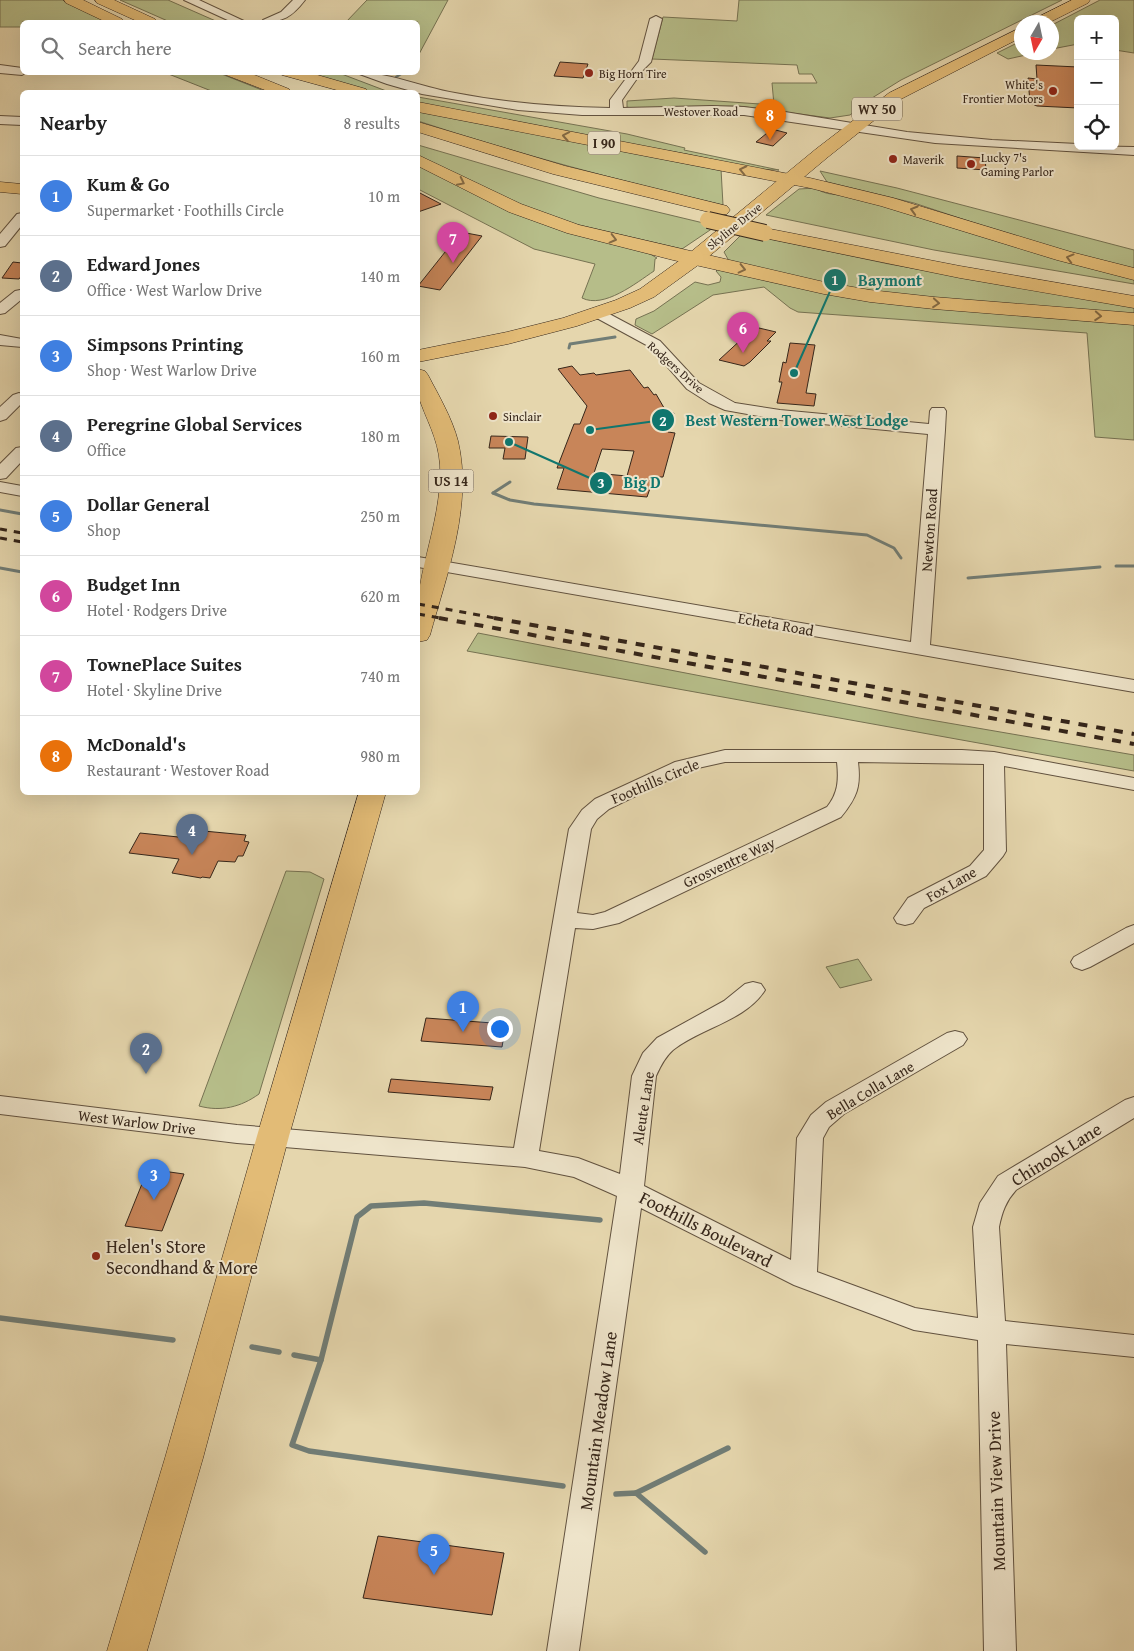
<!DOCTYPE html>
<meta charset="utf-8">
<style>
:root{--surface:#fff;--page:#f2f2f2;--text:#222;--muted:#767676;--line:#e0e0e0;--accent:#8f2418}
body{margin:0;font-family:"Gentium Book Plus",serif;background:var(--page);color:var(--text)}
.controls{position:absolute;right:15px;top:15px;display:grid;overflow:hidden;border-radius:8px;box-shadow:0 5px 20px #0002}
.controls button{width:45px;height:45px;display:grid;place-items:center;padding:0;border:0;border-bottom:1px solid var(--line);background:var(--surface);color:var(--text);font:25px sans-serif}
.compass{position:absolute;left:1014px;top:15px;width:45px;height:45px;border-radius:50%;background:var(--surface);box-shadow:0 5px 20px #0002;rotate:189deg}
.you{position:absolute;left:499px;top:1028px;width:18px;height:18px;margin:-12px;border:4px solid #fff;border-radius:50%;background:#1a73e8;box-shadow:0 0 0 8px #1a73e833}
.badge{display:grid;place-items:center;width:32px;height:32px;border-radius:50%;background:var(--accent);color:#fff;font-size:16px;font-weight:700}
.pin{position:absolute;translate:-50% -41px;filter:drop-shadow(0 1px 2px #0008)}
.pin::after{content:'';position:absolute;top:26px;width:18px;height:15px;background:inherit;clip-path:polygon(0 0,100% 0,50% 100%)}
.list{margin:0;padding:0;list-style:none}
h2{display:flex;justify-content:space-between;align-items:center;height:65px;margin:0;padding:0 20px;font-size:21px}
h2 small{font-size:16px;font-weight:400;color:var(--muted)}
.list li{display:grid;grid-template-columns:32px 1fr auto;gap:15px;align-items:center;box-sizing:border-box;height:80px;padding:0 20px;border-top:1px solid var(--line)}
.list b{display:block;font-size:19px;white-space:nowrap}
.list p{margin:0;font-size:16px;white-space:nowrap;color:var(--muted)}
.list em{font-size:16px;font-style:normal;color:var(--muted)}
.icon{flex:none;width:28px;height:28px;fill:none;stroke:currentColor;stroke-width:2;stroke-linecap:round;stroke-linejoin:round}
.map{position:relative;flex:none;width:1134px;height:1651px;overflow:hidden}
.search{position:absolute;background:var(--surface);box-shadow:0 5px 20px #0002;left:20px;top:20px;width:400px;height:55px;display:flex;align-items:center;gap:12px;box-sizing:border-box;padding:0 18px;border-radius:8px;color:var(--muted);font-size:19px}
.panel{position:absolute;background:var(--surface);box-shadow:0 5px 20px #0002;left:20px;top:90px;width:400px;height:705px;border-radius:8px}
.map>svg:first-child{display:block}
</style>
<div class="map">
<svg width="1134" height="1651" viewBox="0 0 1134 1651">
<rect width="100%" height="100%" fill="#e5d6ad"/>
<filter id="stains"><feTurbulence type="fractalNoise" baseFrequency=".004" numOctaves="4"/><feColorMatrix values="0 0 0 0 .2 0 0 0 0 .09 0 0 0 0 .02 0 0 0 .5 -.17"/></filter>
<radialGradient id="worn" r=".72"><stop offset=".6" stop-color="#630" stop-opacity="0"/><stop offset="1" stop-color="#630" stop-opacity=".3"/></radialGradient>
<g fill="#b6bd89" stroke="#767252">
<polygon points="0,0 63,0 111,22 22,22 22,27 0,27"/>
<polygon points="120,0 168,0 218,22 170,22"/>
<polygon points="367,0 448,0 418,56 418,22 346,22"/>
<polygon points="739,0 1062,0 901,80 872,98 850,115 830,118 738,106 634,109 627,107 627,101 674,98 774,105 772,83 817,83 812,74 799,74 797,65 652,59 663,17 737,21"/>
<polygon points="1100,0 1134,0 1134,53 1115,50 1115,19 1078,19 1078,44 1052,49 1052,25"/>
<polygon points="1021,41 1022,52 1035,53 1008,59 997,53"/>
<polygon points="166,73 219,73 267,92 214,92"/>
<polygon points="299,73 339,73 389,92 368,92"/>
<path d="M418,97L627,134L685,148L684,150L779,170C745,171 709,157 675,152C589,137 502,124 418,105Z"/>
<path d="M418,110L721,169L723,205C620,181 518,154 418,121Z"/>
<polygon points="418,145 599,198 716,226 682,249 553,219 465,181 418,157"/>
<path d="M418,163L438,173L650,254L657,258L655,259L654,271C636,283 604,309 582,298L595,264L534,249L418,189Z"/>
<polygon points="820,171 897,188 1134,250 1134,270 1077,257 914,203 827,182"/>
<path d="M815,188C824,194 834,195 845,195L1134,276V284L934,250L766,215L799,189Z"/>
<polygon points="743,233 889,264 1134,307 1134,315 909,297 807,281 729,261 724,252"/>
<polygon points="718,269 784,284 1134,321 1134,440 1095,437 1087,333 798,312 790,308 764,287 713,295 652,334 635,325 636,319 654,311 695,282 708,285 720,282 721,277 716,271"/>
<polygon points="478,633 919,718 1134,755 1134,771 467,651"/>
<path d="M286,871L310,872L324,879L259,1094C241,1107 221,1112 199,1106Z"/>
<polygon points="858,959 872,980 840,988 826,967"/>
</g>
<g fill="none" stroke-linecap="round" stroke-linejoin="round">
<polyline stroke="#717d76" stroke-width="2.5" points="396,77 401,74"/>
<g stroke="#717d76" stroke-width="3">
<polyline points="569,348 570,344 615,337"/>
<polyline points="493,493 510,500 534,504 867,535 894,548 901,558"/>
<polyline points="493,493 510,482"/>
<polyline points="0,510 22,514"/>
<polyline points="1116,566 1134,566"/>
<polyline points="0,568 22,572"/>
<polyline points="968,578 1100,567"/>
</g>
<g stroke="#717d76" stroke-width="5.5">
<polyline points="0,1318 173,1340"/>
<polyline points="252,1347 279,1352"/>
<polyline points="294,1355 321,1360 357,1217 371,1206 424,1203 600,1220"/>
<polyline points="321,1360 292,1445 309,1451 563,1486"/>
<polyline points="636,1493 728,1448"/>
<polyline points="616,1494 636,1493 705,1552"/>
</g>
</g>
<g fill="#c88559" stroke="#36261a" fill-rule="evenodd">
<polygon points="560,62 588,64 583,78 554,76"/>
<polygon points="1036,65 1078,67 1078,108 1037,106 1030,103 1028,78 1037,79"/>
<polygon points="772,129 787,133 773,146 756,142"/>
<polygon points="957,156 985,158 986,170 957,168"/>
<polygon points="418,192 441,204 418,212"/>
<polygon points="461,232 482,236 440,290 418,286"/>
<polygon points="13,262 22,263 22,275 19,279 2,278"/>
<polygon points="759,328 776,332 767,341 771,341 750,362 744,366 719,360 745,336 750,337"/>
<polygon points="790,343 815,345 806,393 816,394 814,406 777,403 782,382 779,382 783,362 786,363"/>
<path d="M572,366L580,375L594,373L596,375L630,370L644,388L648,387L654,395L656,394L667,413H674L668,432L675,433L663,477H654L647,497L557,489L564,468H557L574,424H580L587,406L558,369ZM602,449L634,451L627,476L594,473Z"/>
<polygon points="491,436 528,437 525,459 503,459 505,448 489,448"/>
<polygon points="193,830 246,835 244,841 249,842 243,856 238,856 235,862 218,861 210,878 202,877 201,878 172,873 179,859 129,853 140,833 188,838"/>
<polygon points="426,1018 506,1024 502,1047 421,1041"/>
<polygon points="391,1079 493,1087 490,1100 388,1092"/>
<polygon points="148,1169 184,1174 162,1231 125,1226"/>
<polygon points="378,1536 504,1553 492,1615 363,1598"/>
</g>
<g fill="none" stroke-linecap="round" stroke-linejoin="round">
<defs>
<g id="minor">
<polygon points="184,0 199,0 246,22 232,22"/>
<path d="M293,0H305C292,17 283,22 262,22L263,20L281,12Z"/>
<path d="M656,16L662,19L651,62L643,70L622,100L623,108L712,106L744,107L785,112L907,132L992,140L1078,144V146L1134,147V155L935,143L744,115H582L518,110L422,94L387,84L354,72C388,72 421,87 455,93C506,103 558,107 610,108V100L639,61L650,19Z"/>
<polygon points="0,65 22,68 22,72 27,72 22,75 0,73"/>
<polygon points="0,116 22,117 22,125 0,124"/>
<polygon points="22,213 22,225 5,246 0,247 0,234 17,214"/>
<polygon points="20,290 22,290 22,299 5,313 0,314 0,303 15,291"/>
<polygon points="598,308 660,341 699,383 735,403 780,410 929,424 930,411 932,408 944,408 946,411 945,430 930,645 1134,680 1134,692 418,567 418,557 911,642 928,434 780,420 725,410 709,403 687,389 650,347 593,316 590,313 593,310"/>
<polygon points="0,335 22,339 22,347 0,345"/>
<polygon points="19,393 22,394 22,403 6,419 0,421 0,407 13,395"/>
<polygon points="22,447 22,461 6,478 0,479 0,464 16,448"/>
<polygon points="0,482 22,486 22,496 0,492"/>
<path d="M725,750H962L994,752L1134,778V790L1004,766L1006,851L1003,856L986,876L924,908L913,923L905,925L897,923L894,918L908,898L970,866L984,850V764L858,762C861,787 857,797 841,817L619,923L593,929L575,928L539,1151L578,1158L620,1174L632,1076L643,1053L657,1038L724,1001L745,984L753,982L761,984L765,990C746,1021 700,1028 673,1050C665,1057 660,1067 656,1076L644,1186L791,1260L797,1138L811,1115L826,1102L947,1033L955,1031L963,1033L967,1039L963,1045L844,1114L829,1127L823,1138L817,1272L915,1308L978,1318L973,1227L980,1203L998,1176L1125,1100L1134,1097V1118L1016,1190C1006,1201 1002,1212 999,1227L1005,1321L1134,1335V1357L1006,1344L1016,1651H984L978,1340L914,1330L794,1285L641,1208L579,1651H547L617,1196L574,1177L525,1167L237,1143L0,1114V1096L237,1125L514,1148L569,829L582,810L595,799L675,762ZM725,762H837C839,781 838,793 827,807L605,912L593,915L577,913L591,829L597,819L609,809L689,770Z"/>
<polygon points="1134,925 1134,943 1090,967 1082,970 1074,967 1071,962 1074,957 1126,928"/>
</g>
<g id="major">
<polygon points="1072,0 1090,0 1088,3 1050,22 1032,22 1034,19"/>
<polygon points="1022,27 1022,37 901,99 828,157 701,263 654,297 630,308 577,326 508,344 418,362 418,350 507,332 563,318 616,300 640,289 687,255 816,149 889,93"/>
<polygon points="0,182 22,184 22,194 0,192"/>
<path d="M418,369L425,371L428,375C439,396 452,418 458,441C473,505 447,574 430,635L427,640L418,642C409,583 443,526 440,465C438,437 426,420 418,395C416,388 417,376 418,369Z"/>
<polygon points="359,792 386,792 289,1136 203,1458 147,1651 107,1651 165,1458 257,1136"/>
</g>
<g id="highway">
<polygon points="64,0 83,0 122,19 124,22 106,22 66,3"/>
<polygon points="95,0 114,0 155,19 157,22 139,22 97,3"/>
<polygon points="225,72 247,72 289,89 291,92 270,92 226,75"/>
<polygon points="281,72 307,72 366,89 368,92 344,92 282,75"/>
<polygon points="418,102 810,178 893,198 1071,252 1134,268 1134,280 1057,260 881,206 810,188 418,112"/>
<polygon points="418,122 565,166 727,206 730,210 727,214 721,215 553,174 418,132"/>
<polygon points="418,155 521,204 579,225 824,282 870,290 934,297 1134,313 1134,325 934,309 870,302 824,294 673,260 567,233 509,212 418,166"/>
<polygon points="765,228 960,266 1134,296 1134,308 960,278 759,237 756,233 759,229"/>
</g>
</defs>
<use href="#minor" stroke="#62523f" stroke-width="2"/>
<use href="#major" stroke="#36261a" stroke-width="1"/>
<use href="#highway" stroke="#36261a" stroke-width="1"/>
<use href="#minor" fill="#eee4ca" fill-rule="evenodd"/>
<use href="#major" fill="#e2bb76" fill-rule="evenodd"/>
<use href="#highway" fill="#e2bb76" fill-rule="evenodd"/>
<g stroke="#36261a" stroke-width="3" stroke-dasharray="7 7" stroke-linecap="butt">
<polyline points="0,529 22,533"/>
<polyline points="0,538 22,542"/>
<polyline points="418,604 500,619"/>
<polyline points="418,614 445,619"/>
</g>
<g stroke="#36261a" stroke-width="4" stroke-dasharray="9 9" stroke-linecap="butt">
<polyline points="439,618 1134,744"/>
<polyline points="494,618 1134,734"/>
</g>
<defs>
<polyline id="highway-bridge" points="708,220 765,233"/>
</defs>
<use href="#highway-bridge" stroke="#36261a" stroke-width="18" stroke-linecap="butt"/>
<use href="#highway-bridge" stroke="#e2bb76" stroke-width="16"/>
</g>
<defs><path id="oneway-chevron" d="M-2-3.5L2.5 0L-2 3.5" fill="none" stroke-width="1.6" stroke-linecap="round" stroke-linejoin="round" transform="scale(1.25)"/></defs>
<g stroke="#836943">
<use href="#oneway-chevron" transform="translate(566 136) rotate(-170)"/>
<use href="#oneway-chevron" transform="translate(743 170) rotate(-168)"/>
<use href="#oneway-chevron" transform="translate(461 182) rotate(26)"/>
<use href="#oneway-chevron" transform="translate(914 210) rotate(-164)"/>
<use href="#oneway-chevron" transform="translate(613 239) rotate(14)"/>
<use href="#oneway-chevron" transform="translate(1070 258) rotate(-165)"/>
<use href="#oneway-chevron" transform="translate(742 269) rotate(13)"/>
<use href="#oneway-chevron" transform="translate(936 303) rotate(5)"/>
<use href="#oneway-chevron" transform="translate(1098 316) rotate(4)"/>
</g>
<g fill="#8f2418" stroke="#eee4ca" stroke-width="2">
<circle cx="589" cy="73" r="5"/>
<circle cx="1053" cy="91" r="5"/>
<circle cx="893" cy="159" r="5"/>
<circle cx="971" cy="164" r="5"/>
<circle cx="493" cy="416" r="5"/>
<circle cx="96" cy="1256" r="5"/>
</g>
<g text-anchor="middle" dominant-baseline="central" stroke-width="4" stroke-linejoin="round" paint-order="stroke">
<g font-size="12" fill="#36261a" stroke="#eee4ca" text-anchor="start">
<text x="599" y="73">Big Horn Tire</text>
<text x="1043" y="84" text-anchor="end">White's<tspan x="1043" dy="14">Frontier Motors</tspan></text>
<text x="981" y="157">Lucky 7's<tspan x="981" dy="14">Gaming Parlor</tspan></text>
<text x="903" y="159">Maverik</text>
<text x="503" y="416">Sinclair</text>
</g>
<g font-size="12" fill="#36261a" stroke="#eee4ca">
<text x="701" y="111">Westover Road</text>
<text transform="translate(734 226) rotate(-39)">Skyline Drive</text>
<text transform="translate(676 367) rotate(42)">Rodgers Drive</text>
</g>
<g fill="#eee4ca" stroke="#6d5f4f" stroke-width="1">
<rect x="852" y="97.5" width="50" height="23" rx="4"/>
<rect x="588" y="131.5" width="32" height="23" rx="4"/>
<rect x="428.5" y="469.5" width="45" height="23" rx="4"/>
</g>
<g font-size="14" font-weight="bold" fill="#36261a">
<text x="877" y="109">WY 50</text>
<text x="604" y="143">I 90</text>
<text x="451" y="481">US 14</text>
</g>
<g font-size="15" fill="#36261a" stroke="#eee4ca">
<text transform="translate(929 530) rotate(-86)">Newton Road</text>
<text transform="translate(776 624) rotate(10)">Echeta Road</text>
<text transform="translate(655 781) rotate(-23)">Foothills Circle</text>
<text transform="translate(729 862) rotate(-25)">Grosventre Way</text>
<text transform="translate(951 884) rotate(-30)">Fox Lane</text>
<text transform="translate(870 1090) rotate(-31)">Bella Colla Lane</text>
<text transform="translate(643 1108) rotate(-81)">Aleute Lane</text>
<text transform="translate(137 1122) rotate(7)">West Warlow Drive</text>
</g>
<g font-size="18" fill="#36261a" stroke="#eee4ca">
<text transform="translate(1056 1154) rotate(-32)">Chinook Lane</text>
<text transform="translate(706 1229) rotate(27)">Foothills Boulevard</text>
<text transform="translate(598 1421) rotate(-82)">Mountain Meadow Lane</text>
<text transform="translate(996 1491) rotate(-92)">Mountain View Drive</text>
</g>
<g font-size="18" fill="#36261a" stroke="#eee4ca" text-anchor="start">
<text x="106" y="1246">Helen's Store<tspan x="106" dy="21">Secondhand &amp; More</tspan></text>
</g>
</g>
<path fill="none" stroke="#0f766e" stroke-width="2" d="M794 373L835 280M590 430L663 420M509 442L601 483"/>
<g fill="#0f766e" stroke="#eee4ca" stroke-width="2">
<circle cx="794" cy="373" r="5"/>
<circle cx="590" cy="430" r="5"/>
<circle cx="509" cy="442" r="5"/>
<circle cx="835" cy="280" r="12"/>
<circle cx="663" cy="420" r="12"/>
<circle cx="601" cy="483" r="12"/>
</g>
<g font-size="15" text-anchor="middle" font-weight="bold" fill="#fff">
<text x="835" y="285">1</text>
<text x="663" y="426">2</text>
<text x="601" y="488">3</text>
</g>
<g font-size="16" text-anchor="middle" font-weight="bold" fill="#0f766e" stroke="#eee4ca" stroke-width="4" stroke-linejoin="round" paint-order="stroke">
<text x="890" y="286">Baymont</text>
<text x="797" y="426">Best Western Tower West Lodge</text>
<text x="642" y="488">Big D</text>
</g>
<rect width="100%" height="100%" filter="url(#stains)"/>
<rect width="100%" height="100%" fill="url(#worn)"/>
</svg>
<div class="controls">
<button>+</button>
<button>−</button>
<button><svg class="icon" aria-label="locate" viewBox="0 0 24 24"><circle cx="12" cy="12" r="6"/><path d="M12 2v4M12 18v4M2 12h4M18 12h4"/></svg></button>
</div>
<svg class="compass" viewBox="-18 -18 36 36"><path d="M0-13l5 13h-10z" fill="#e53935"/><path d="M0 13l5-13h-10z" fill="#767676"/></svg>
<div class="you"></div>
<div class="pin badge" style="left:463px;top:1032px;background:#3f7fe0">1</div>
<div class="pin badge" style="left:146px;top:1074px;background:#5c6f8a">2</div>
<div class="pin badge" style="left:154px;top:1200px;background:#3f7fe0">3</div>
<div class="pin badge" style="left:192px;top:855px;background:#5c6f8a">4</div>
<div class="pin badge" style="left:434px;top:1575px;background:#3f7fe0">5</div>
<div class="pin badge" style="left:743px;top:353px;background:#d1479c">6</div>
<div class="pin badge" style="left:453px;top:263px;background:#d1479c">7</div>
<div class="pin badge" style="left:770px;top:140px;background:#e8710a">8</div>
<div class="search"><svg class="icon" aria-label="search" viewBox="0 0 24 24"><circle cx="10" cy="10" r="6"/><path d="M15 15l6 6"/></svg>Search here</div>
<section class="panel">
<h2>Nearby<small>8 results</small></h2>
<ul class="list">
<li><span class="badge" style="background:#3f7fe0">1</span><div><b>Kum &amp; Go</b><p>Supermarket · Foothills Circle</p></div><em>10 m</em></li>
<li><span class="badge" style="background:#5c6f8a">2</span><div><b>Edward Jones</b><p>Office · West Warlow Drive</p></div><em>140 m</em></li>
<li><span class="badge" style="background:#3f7fe0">3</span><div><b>Simpsons Printing</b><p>Shop · West Warlow Drive</p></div><em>160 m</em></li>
<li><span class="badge" style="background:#5c6f8a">4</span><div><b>Peregrine Global Services</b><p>Office</p></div><em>180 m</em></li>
<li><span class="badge" style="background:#3f7fe0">5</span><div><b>Dollar General</b><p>Shop</p></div><em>250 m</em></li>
<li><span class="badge" style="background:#d1479c">6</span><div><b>Budget Inn</b><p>Hotel · Rodgers Drive</p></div><em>620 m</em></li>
<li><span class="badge" style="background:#d1479c">7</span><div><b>TownePlace Suites</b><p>Hotel · Skyline Drive</p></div><em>740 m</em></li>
<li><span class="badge" style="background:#e8710a">8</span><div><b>McDonald's</b><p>Restaurant · Westover Road</p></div><em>980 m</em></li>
</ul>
</section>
</div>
